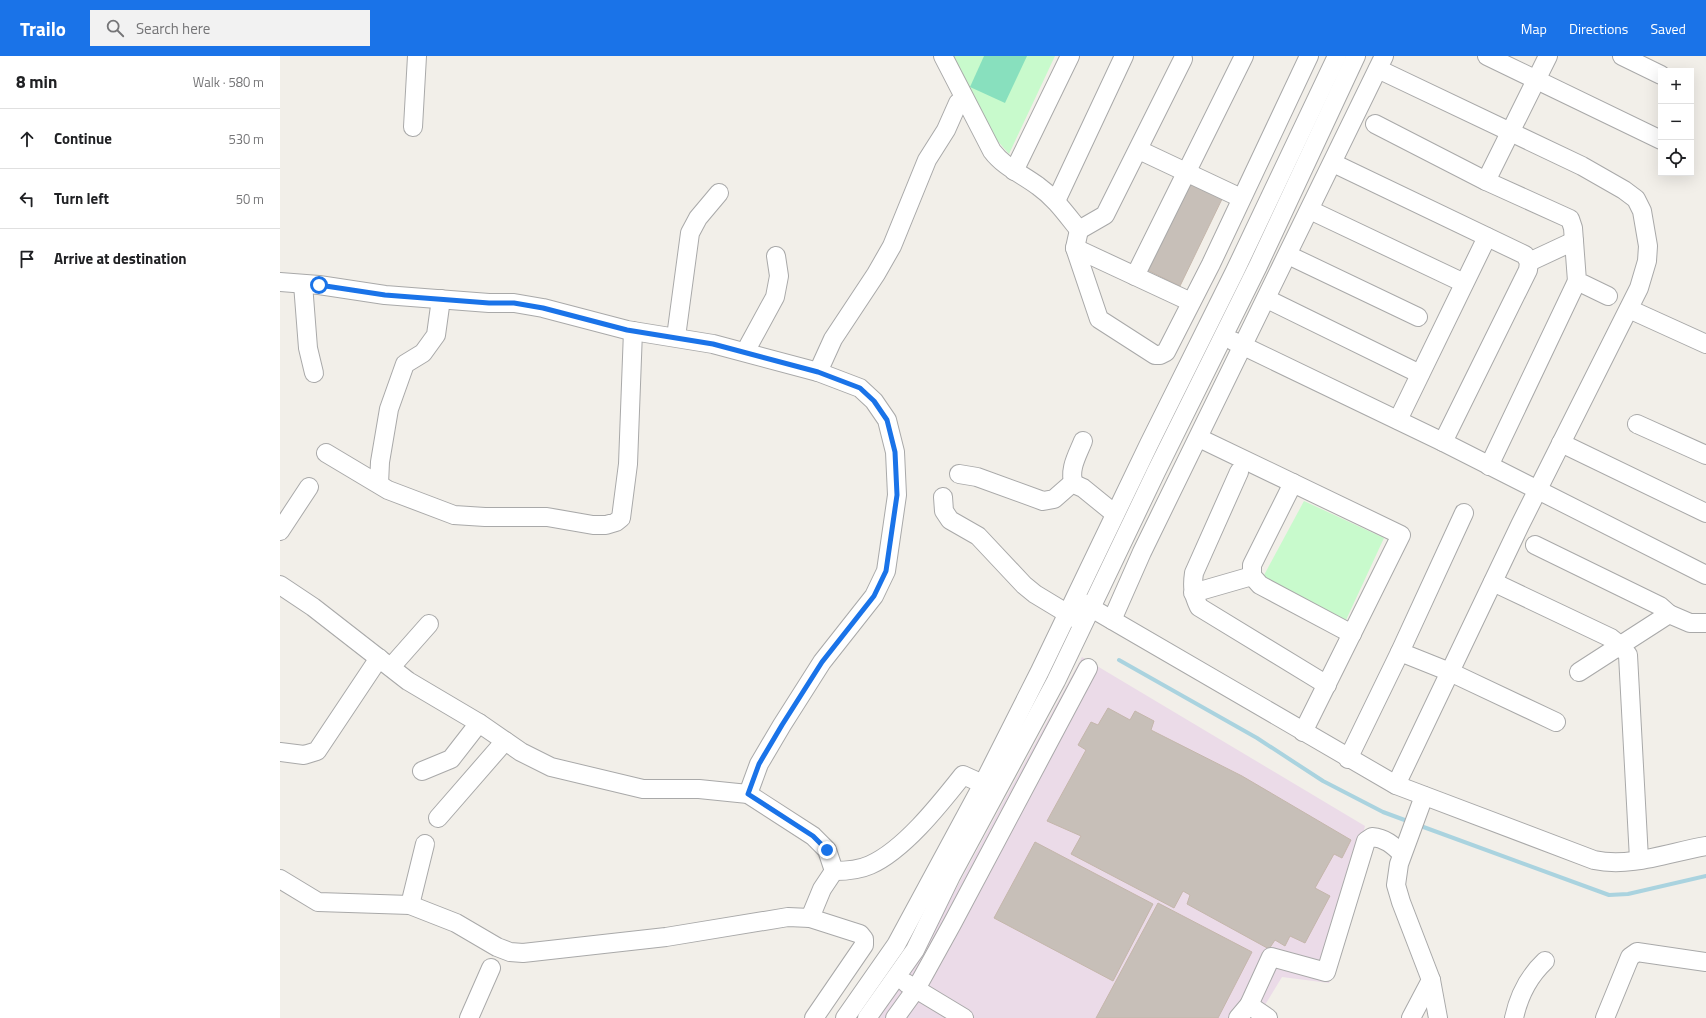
<!DOCTYPE html>
<meta charset="utf-8">
<style>
:root{--surface:#fff;--page:#f2f2f2;--text:#202124;--muted:#757577;--line:#e0e0e0;--accent:#1a73e8}
body{margin:0;font-family:"Titillium Web",sans-serif;background:var(--page);color:var(--text)}
.controls{position:absolute;right:12px;top:12px;display:grid;overflow:hidden;border-radius:0px;box-shadow:0 4px 16px #0002}
.controls button{width:36px;height:36px;display:grid;place-items:center;padding:0;border:0;border-bottom:1px solid var(--line);background:var(--surface);color:var(--text);font:20px sans-serif}
.stop{position:absolute;width:12px;height:12px;margin:-9px;border:3px solid #1a73e8;border-radius:50%;background:#fff}
.stop.end{background:#1a73e8;border-color:#fff;box-shadow:0 1px 4px #0008}
.list{margin:0;padding:0;list-style:none}
h2{display:flex;justify-content:space-between;align-items:center;height:52px;margin:0;padding:0 16px;font-size:17px}
h2 small{font-size:13px;font-weight:400;color:var(--muted)}
.list li{display:grid;grid-template-columns:26px 1fr auto;gap:12px;align-items:center;box-sizing:border-box;height:60px;padding:0 16px;border-top:1px solid var(--line)}
.list b{display:block;font-size:15px;white-space:nowrap}
.list em{font-size:13px;font-style:normal;color:var(--muted)}
.icon{flex:none;width:22px;height:22px;fill:none;stroke:currentColor;stroke-width:2;stroke-linecap:round;stroke-linejoin:round}
.map{position:relative;flex:none;width:1426px;height:962px;overflow:hidden}
header{display:flex;align-items:center;gap:24px;box-sizing:border-box;height:56px;padding:0 20px;background:var(--accent);color:#fff}
header strong{font-size:19px}
nav{display:flex;gap:22px;margin-inline-start:auto;font-size:14px}
.search{width:280px;height:36px;background:var(--page);display:flex;align-items:center;gap:10px;box-sizing:border-box;padding:0 14px;border-radius:0px;color:var(--muted);font-size:15px}
main{display:flex}
aside{flex:1;background:var(--surface)}
.map>svg:first-child{display:block}
</style>
<header>
<strong>Trailo</strong>
<div class="search"><svg class="icon" aria-label="search" viewBox="0 0 24 24"><circle cx="10" cy="10" r="6"/><path d="M15 15l6 6"/></svg>Search here</div>
<nav><a>Map</a><a>Directions</a><a>Saved</a></nav>
</header>
<main>
<aside>
<h2>8 min<small>Walk · 580 m</small></h2>
<ul class="list">
<li><svg class="icon" aria-label="ahead" viewBox="0 0 24 24"><path d="M12 20V5M6 11l6-6 6 6"/></svg><div><b>Continue</b></div><em>530 m</em></li>
<li><svg class="icon" aria-label="left" viewBox="0 0 24 24"><path d="M17 20v-9H6M10 6l-5 5 5 5"/></svg><div><b>Turn left</b></div><em>50 m</em></li>
<li><svg class="icon" aria-label="arrive" viewBox="0 0 24 24"><path d="M6 21V4h12l-3 4 3 4H6"/></svg><div><b>Arrive at destination</b></div></li>
</ul>
</aside>
<div class="map">
<svg width="1426" height="962" viewBox="0 0 1426 962">
<rect width="100%" height="100%" fill="#f2efe9"/>
<polygon fill="#ebdbe8" points="802,601 1085,770 1049,927 1002,921 977,962 596,962 652,877"/>
<g fill="#c8facc">
<polygon points="669,0 775,0 729,98 715,82"/>
<polygon points="1024,445 1104,482 1066,564 983,521"/>
</g>
<polygon fill="#88e0be" points="704,0 747,0 725,47 690,31"/>
<g fill="none" stroke-linecap="round" stroke-linejoin="round">
<g stroke="#aad3df" stroke-width="4">
<polyline points="839,604 977,682 1043,725 1103,756 1130,766"/>
<polyline points="1138,769 1329,839 1348,838 1426,820"/>
</g>
</g>
<g fill="#c7bfb8" stroke="#c4b6ab">
<polygon points="908,124 943,141 900,230 865,213"/>
<polygon points="828,652 850,664 855,655 874,665 871,674 962,720 1071,784 1062,802 1054,798 1035,832 1050,840 1025,887 1010,880 1005,890 995,884 989,893 907,848 910,839 903,835 894,852 791,798 801,780 767,765 806,694 798,689 811,666 818,669"/>
<polygon points="755,786 873,848 833,925 714,862"/>
<polygon points="878,847 972,896 938,962 816,962"/>
</g>
<g fill="none" stroke-linecap="round" stroke-linejoin="round">
<defs>
<g id="minor">
<path d="M663,0L712,95C724,111 742,118 758,130C775,142 786,158 799,174L825,159L903,3"/>
<polyline points="1207,0 1381,84"/>
<polyline points="1342,0 1381,19"/>
<polyline points="1098,13 1302,110 1344,134 1356,143 1362,155 1368,190 1367,205 1359,232 1240,469 1116,729"/>
<polyline points="1095,68 1206,125 1290,163 1293,172 1297,225 1328,240"/>
<polyline points="133,71 137,0"/>
<polyline points="859,94 961,142"/>
<polyline points="1053,107 1245,199 1249,206 1248,214 1163,386"/>
<polyline points="734,115 790,0"/>
<polyline points="1206,125 1268,0"/>
<polyline points="776,145 844,0"/>
<polyline points="1030,154 1184,227"/>
<polyline points="799,174 795,192 819,263 875,299 880,299 886,296 931,208 1029,0"/>
<polyline points="795,192 911,246"/>
<polyline points="1008,199 1138,261"/>
<polyline points="1249,206 1294,185"/>
<polyline points="855,220 964,0"/>
<polyline points="0,226 39,229 105,239 209,247 234,247 263,252 347,274 433,288 538,316 580,332 594,345 607,364 615,396 617,439 606,515 594,540 542,606 502,669 479,708 468,738"/>
<polyline points="23,228 28,292 34,317"/>
<polyline points="987,243 1140,318"/>
<polyline points="1349,253 1426,288"/>
<polyline points="396,281 410,177 418,162 439,137"/>
<polyline points="953,285 1163,386 1426,519"/>
<polyline points="465,296 495,241 499,220 496,200"/>
<polyline points="538,316 553,283 596,218 612,190 647,104 666,74 678,47 684,42"/>
<polyline points="1118,364 1207,181"/>
<polyline points="1357,368 1426,399"/>
<polyline points="919,382 1121,479 1023,676"/>
<polyline points="1281,387 1426,457"/>
<polyline points="46,397 108,434 174,459 205,461 267,461 313,469 326,469 336,466 341,462 348,408 353,275"/>
<polyline points="1209,410 1297,225"/>
<path d="M959,416L914,517C912,530 913,539 919,551L1047,629"/>
<polyline points="679,418 697,421 763,445 774,443 790,429 794,428 803,432 835,458"/>
<polyline points="1013,427 972,509 972,520 980,529 1072,578"/>
<polyline points="99,428 100,406 109,353 125,308 143,297 156,279 161,243"/>
<path d="M794,428C788,414 798,398 803,385"/>
<polyline points="663,441 664,455 670,464 698,480 744,529 755,538 798,564"/>
<polyline points="0,475 29,431"/>
<polyline points="1255,489 1380,550 1389,558"/>
<polyline points="1213,526 1331,582 1341,590 1348,599 1359,803"/>
<polyline points="0,529 33,551 128,625 199,667 241,696 271,711 363,733 419,733 468,738 533,780 547,794 554,815"/>
<polyline points="913,537 972,520"/>
<path d="M801,546L1116,729L1314,804C1351,812 1390,796 1426,790"/>
<polyline points="832,564 862,496 1104,0"/>
<polyline points="1120,596 1170,616 1276,666"/>
<polyline points="111,611 149,568"/>
<polyline points="1299,616 1389,558 1410,567 1426,567"/>
<polyline points="0,696 24,699 37,695 99,602"/>
<polyline points="1068,703 1120,596 1184,457"/>
<polyline points="142,715 171,703 199,667"/>
<polyline points="1144,740 1119,808 1116,829 1121,846 1151,924 1158,962"/>
<polyline points="158,762 225,685"/>
<path d="M554,815C567,815 579,814 590,809C624,794 660,748 683,719L703,728"/>
<polyline points="0,823 38,846 130,849 176,867 217,891 230,896 243,897 386,881 508,861 530,862 580,878 584,883 584,889 534,962"/>
<polyline points="130,849 145,788"/>
<polyline points="530,862 542,833 554,815"/>
<polyline points="626,927 684,962"/>
<polyline points="969,949 988,962"/>
<polyline points="189,962 211,912"/>
<polyline points="565,962 616,889 703,728 760,615 869,388 955,215 1057,0"/>
<polyline points="587,962 635,894 671,820 776,625 876,416 978,210 1076,0"/>
<polyline points="615,962 636,933 672,868 808,612"/>
<path d="M958,962L969,949L991,901L1046,916L1086,785L1092,781C1105,782 1113,789 1122,798"/>
<polyline points="1131,962 1151,924"/>
<path d="M1234,962C1239,939 1248,921 1265,905"/>
<polyline points="1325,962 1350,901 1357,896 1426,906"/>
</g>
</defs>
<use href="#minor" stroke="#a9a9a9" stroke-width="20"/>
<use href="#minor" stroke="#fff" stroke-width="18"/>
</g>
<g fill="none" stroke-linecap="round" stroke-linejoin="round">
<polyline stroke="#1a73e8" stroke-width="5" points="39,229 105,239 209,247 234,247 263,252 347,274 433,288 538,316 580,332 594,345 607,364 615,396 617,439 606,515 594,540 542,606 502,669 479,708 468,738 533,780 547,794"/>
</g>
</svg>
<div class="controls">
<button>+</button>
<button>−</button>
<button><svg class="icon" aria-label="locate" viewBox="0 0 24 24"><circle cx="12" cy="12" r="6"/><path d="M12 2v4M12 18v4M2 12h4M18 12h4"/></svg></button>
</div>
<div class="stop" style="left:39px;top:229px"></div>
<div class="stop end" style="left:547px;top:794px"></div>
</div>
</main>
